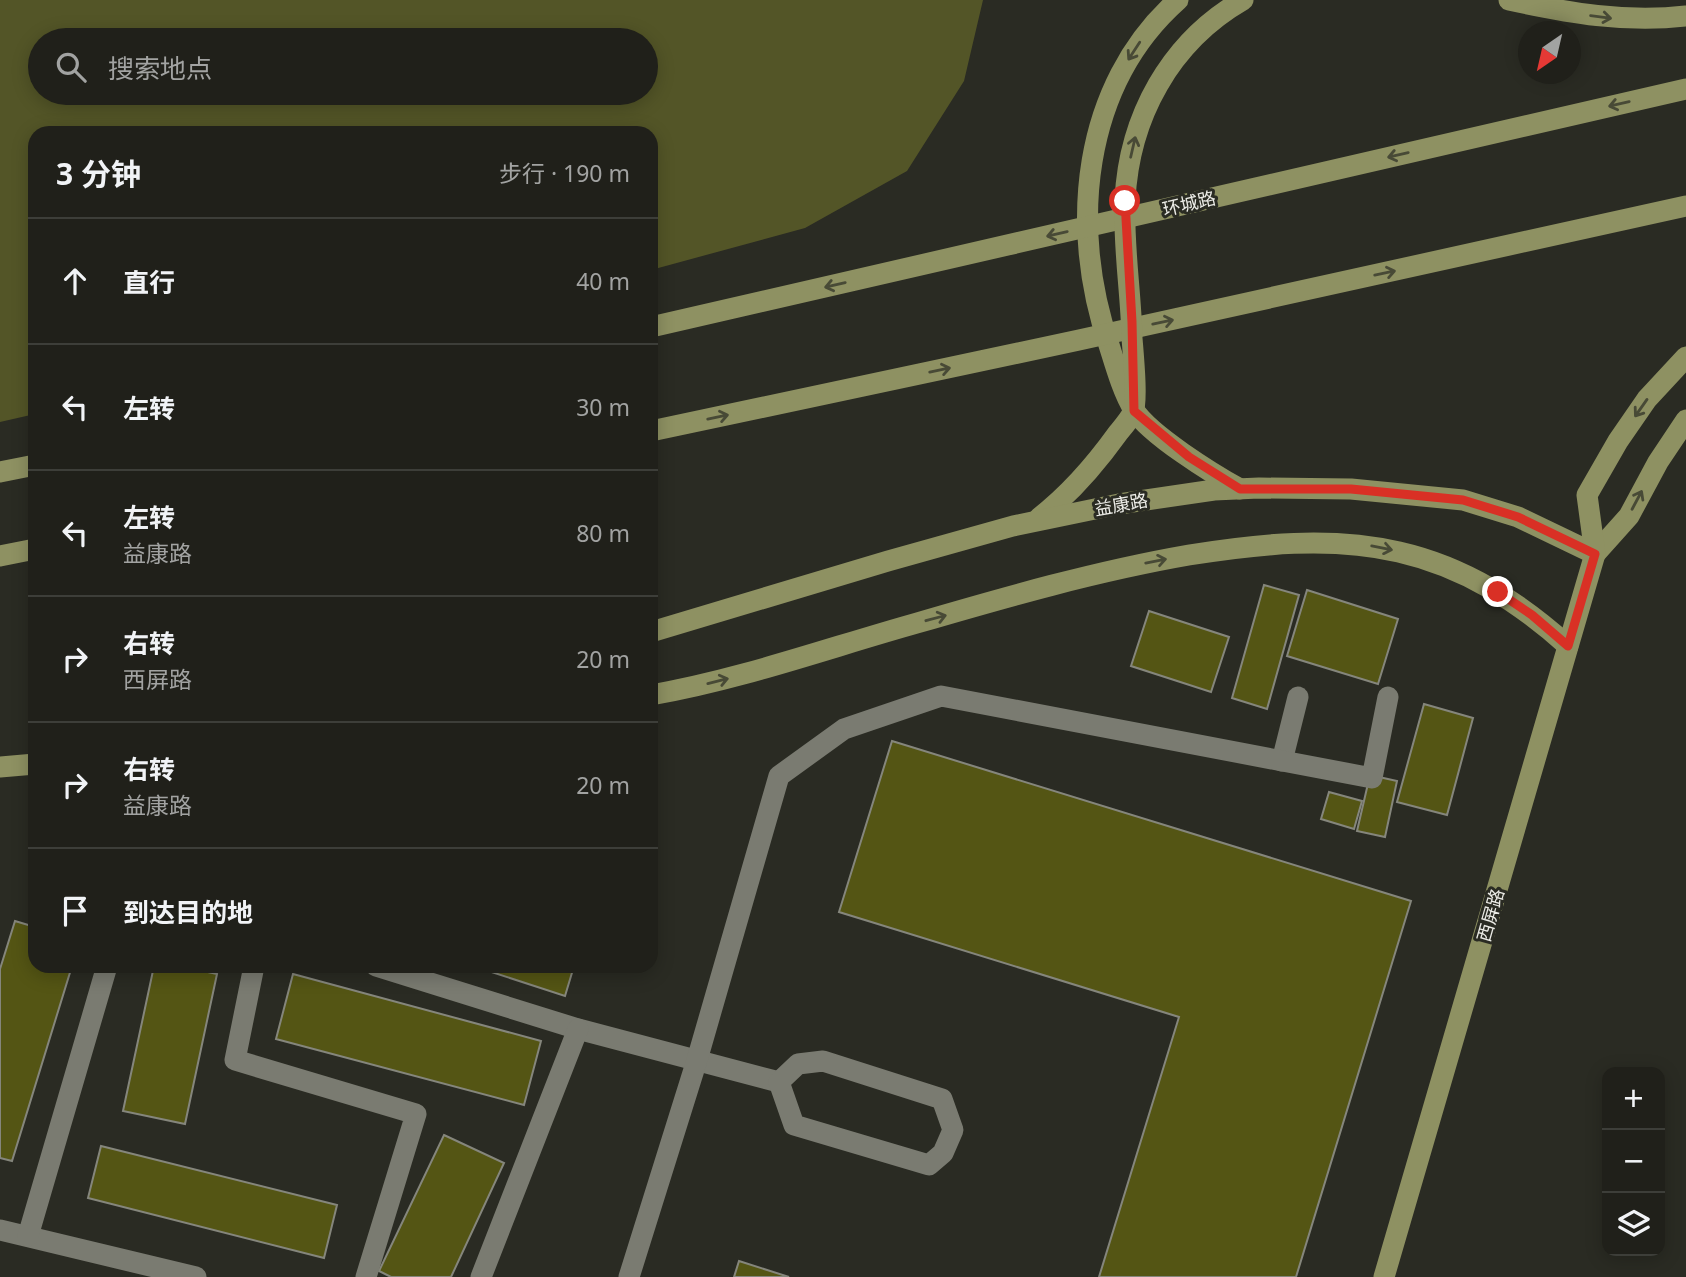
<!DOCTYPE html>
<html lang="zh">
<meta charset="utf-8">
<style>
:root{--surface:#20201a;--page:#282823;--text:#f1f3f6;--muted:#a2a3a2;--line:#3d3e39}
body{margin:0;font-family:"Noto Sans","Noto Sans SC",sans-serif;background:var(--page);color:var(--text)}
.controls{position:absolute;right:21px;bottom:21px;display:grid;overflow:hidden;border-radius:14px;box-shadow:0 4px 18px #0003}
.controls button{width:63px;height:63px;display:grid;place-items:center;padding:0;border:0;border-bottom:2px solid var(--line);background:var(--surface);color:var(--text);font:35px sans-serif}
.compass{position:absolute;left:1518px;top:21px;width:63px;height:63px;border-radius:50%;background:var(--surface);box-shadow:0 4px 18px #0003;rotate:214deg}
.stop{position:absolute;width:21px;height:21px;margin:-16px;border:5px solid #d93025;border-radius:50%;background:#fff}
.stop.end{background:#d93025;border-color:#fff;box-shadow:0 2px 7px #0008}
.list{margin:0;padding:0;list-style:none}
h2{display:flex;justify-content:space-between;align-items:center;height:91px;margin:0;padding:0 28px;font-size:30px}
h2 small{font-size:23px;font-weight:400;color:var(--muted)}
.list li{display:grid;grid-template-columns:46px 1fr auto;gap:21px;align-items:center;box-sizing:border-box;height:126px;padding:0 28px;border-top:2px solid var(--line)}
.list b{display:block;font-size:26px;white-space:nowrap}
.list p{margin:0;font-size:23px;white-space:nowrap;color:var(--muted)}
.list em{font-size:23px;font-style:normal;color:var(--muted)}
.icon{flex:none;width:38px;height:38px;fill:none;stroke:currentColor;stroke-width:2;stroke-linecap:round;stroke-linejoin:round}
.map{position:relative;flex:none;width:1686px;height:1277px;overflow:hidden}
.search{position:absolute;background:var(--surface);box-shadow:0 4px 18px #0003;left:28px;top:28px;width:630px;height:77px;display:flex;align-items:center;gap:18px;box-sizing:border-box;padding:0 24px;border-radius:38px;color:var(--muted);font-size:26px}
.panel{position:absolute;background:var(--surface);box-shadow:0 4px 18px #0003;left:28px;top:126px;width:630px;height:847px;border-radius:21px}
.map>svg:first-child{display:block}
</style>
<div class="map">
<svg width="1686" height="1277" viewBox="0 0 1686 1277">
<rect width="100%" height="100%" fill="#2a2b23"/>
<path fill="#535527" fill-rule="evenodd" d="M0,0H983L964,81L907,171L805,228L651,270V133H35V414L0,422ZM40,40H646V93H40Z"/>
<g fill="#545514" stroke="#85867c" stroke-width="2">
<polygon points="1264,585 1299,595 1267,709 1232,698"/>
<polygon points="1307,590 1398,619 1378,684 1287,656"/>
<polygon points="1149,611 1229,637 1211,692 1131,666"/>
<polygon points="1424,704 1473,718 1447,815 1397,802"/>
<polygon points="892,741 1411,901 1296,1277 1099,1277 1179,1017 839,912"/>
<polygon points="1370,775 1397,781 1385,837 1357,831"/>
<polygon points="1329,792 1362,801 1354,829 1321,819"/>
<polygon points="15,921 35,927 35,966 72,966 12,1161 0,1158 0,969"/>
<polygon points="154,966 180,966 217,974 185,1124 123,1111"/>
<polygon points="473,966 574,966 565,996"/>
<polygon points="293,974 541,1041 524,1105 276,1039"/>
<polygon points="444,1135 504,1163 451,1277 391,1277 379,1271"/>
<polygon points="101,1146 337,1205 324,1258 88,1198"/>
<polygon points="739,1261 789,1277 734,1277"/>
</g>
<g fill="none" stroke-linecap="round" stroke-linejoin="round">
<g stroke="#7a7b71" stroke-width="21">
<polyline points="1282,761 1298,697"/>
<polyline points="254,966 235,1060 416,1114 366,1277"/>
<polyline points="376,966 578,1029 779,1082"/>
<polygon points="823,1061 942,1099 953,1130 943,1153 929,1165 794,1125 779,1082 798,1064"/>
<polyline points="0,1230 196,1277"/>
<polyline points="28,1236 107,966"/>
<polyline points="481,1277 578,1029"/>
<polyline points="629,1277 697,1060 779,776 844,729 941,696 1372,778 1388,697"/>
</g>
<g stroke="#8e9162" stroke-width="21">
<path d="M1178,0C1081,86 1069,228 1109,345C1115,364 1123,393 1134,410C1150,435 1213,474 1240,489"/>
<path d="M1509,0C1569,13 1625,23 1686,16"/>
<polyline points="651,327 1686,89"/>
<polyline points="651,431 1079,340 1686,206"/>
<polyline points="0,472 35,465"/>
<path d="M1039,518C1070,494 1095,465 1118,433C1123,427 1130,419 1133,412C1138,401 1133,352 1132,338C1131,292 1123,246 1125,200C1129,117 1170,42 1243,0"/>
<polyline points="1595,554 1629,516 1658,462 1686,420"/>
<polyline points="0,556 35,549"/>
<polyline points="651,632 888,561 1013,526 1119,504 1214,490 1259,488 1351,489 1463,500 1518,517 1595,554"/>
<path d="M651,695C742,679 828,648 917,623C1006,597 1097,571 1189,555C1258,544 1330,536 1399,552C1465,567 1519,602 1568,646"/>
<polyline points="0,767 35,764"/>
<polyline points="1384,1277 1595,554 1587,495 1618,441 1647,399 1686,357"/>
</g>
</g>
<defs><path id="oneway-shaft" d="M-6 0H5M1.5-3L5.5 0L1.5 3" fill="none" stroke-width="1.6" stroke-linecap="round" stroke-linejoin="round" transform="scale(1.75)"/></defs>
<g stroke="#484a36">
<use href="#oneway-shaft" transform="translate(1601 17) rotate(7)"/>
<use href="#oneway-shaft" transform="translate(1134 51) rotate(123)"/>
<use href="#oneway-shaft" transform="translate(1619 104) rotate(167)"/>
<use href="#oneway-shaft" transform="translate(1133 147) rotate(-77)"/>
<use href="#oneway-shaft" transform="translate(1398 155) rotate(167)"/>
<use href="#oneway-shaft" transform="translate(1057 234) rotate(167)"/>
<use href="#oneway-shaft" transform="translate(1385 273) rotate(-12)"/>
<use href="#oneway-shaft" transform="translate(835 285) rotate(167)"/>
<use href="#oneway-shaft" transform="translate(1163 322) rotate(-12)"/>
<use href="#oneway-shaft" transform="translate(940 370) rotate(-12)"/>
<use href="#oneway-shaft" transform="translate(1641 408) rotate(125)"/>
<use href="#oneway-shaft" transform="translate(718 417) rotate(-12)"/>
<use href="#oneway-shaft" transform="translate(1637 500) rotate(-62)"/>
<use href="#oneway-shaft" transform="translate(1382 548) rotate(11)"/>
<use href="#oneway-shaft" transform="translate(1156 561) rotate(-11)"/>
<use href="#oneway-shaft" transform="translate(936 618) rotate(-15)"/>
<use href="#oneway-shaft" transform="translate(718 681) rotate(-14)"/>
</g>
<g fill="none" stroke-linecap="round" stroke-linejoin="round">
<polyline stroke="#d93025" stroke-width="9" points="1125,201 1132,322 1134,411 1189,457 1240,489 1351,489 1463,500 1518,517 1595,554 1568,646 1532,615 1498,592"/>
</g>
<g text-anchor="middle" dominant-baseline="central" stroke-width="6" stroke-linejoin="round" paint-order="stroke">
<g font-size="18" fill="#ecece7" stroke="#2a2b23">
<text transform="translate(1189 203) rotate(-13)">环城路</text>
<text transform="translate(1121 504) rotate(-10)">益康路</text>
<text transform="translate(1490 915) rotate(-74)">西屏路</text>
</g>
</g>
</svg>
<div class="controls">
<button>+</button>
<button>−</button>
<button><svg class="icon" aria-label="layers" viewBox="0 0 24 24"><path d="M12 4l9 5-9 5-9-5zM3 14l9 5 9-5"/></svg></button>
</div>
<svg class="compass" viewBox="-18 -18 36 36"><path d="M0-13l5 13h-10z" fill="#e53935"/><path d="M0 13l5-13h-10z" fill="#a2a3a2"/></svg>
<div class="stop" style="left:1125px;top:201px"></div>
<div class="stop end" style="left:1498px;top:592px"></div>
<div class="search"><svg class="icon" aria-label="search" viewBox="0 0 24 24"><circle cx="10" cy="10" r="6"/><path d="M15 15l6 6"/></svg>搜索地点</div>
<section class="panel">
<h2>3 分钟<small>步行 · 190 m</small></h2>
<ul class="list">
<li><svg class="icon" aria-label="ahead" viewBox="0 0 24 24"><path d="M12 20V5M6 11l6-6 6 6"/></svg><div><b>直行</b></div><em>40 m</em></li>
<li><svg class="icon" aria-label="left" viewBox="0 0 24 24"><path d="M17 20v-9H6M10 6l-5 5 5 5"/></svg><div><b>左转</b></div><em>30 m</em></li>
<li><svg class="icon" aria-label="left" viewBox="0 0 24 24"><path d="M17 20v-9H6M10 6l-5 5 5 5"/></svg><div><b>左转</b><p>益康路</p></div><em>80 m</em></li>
<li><svg class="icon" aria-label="right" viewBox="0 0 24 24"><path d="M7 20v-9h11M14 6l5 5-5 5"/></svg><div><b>右转</b><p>西屏路</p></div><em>20 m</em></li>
<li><svg class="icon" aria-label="right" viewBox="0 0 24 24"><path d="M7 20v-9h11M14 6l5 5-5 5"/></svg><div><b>右转</b><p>益康路</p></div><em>20 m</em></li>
<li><svg class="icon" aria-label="arrive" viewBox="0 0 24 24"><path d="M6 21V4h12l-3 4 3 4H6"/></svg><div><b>到达目的地</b></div></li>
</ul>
</section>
</div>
